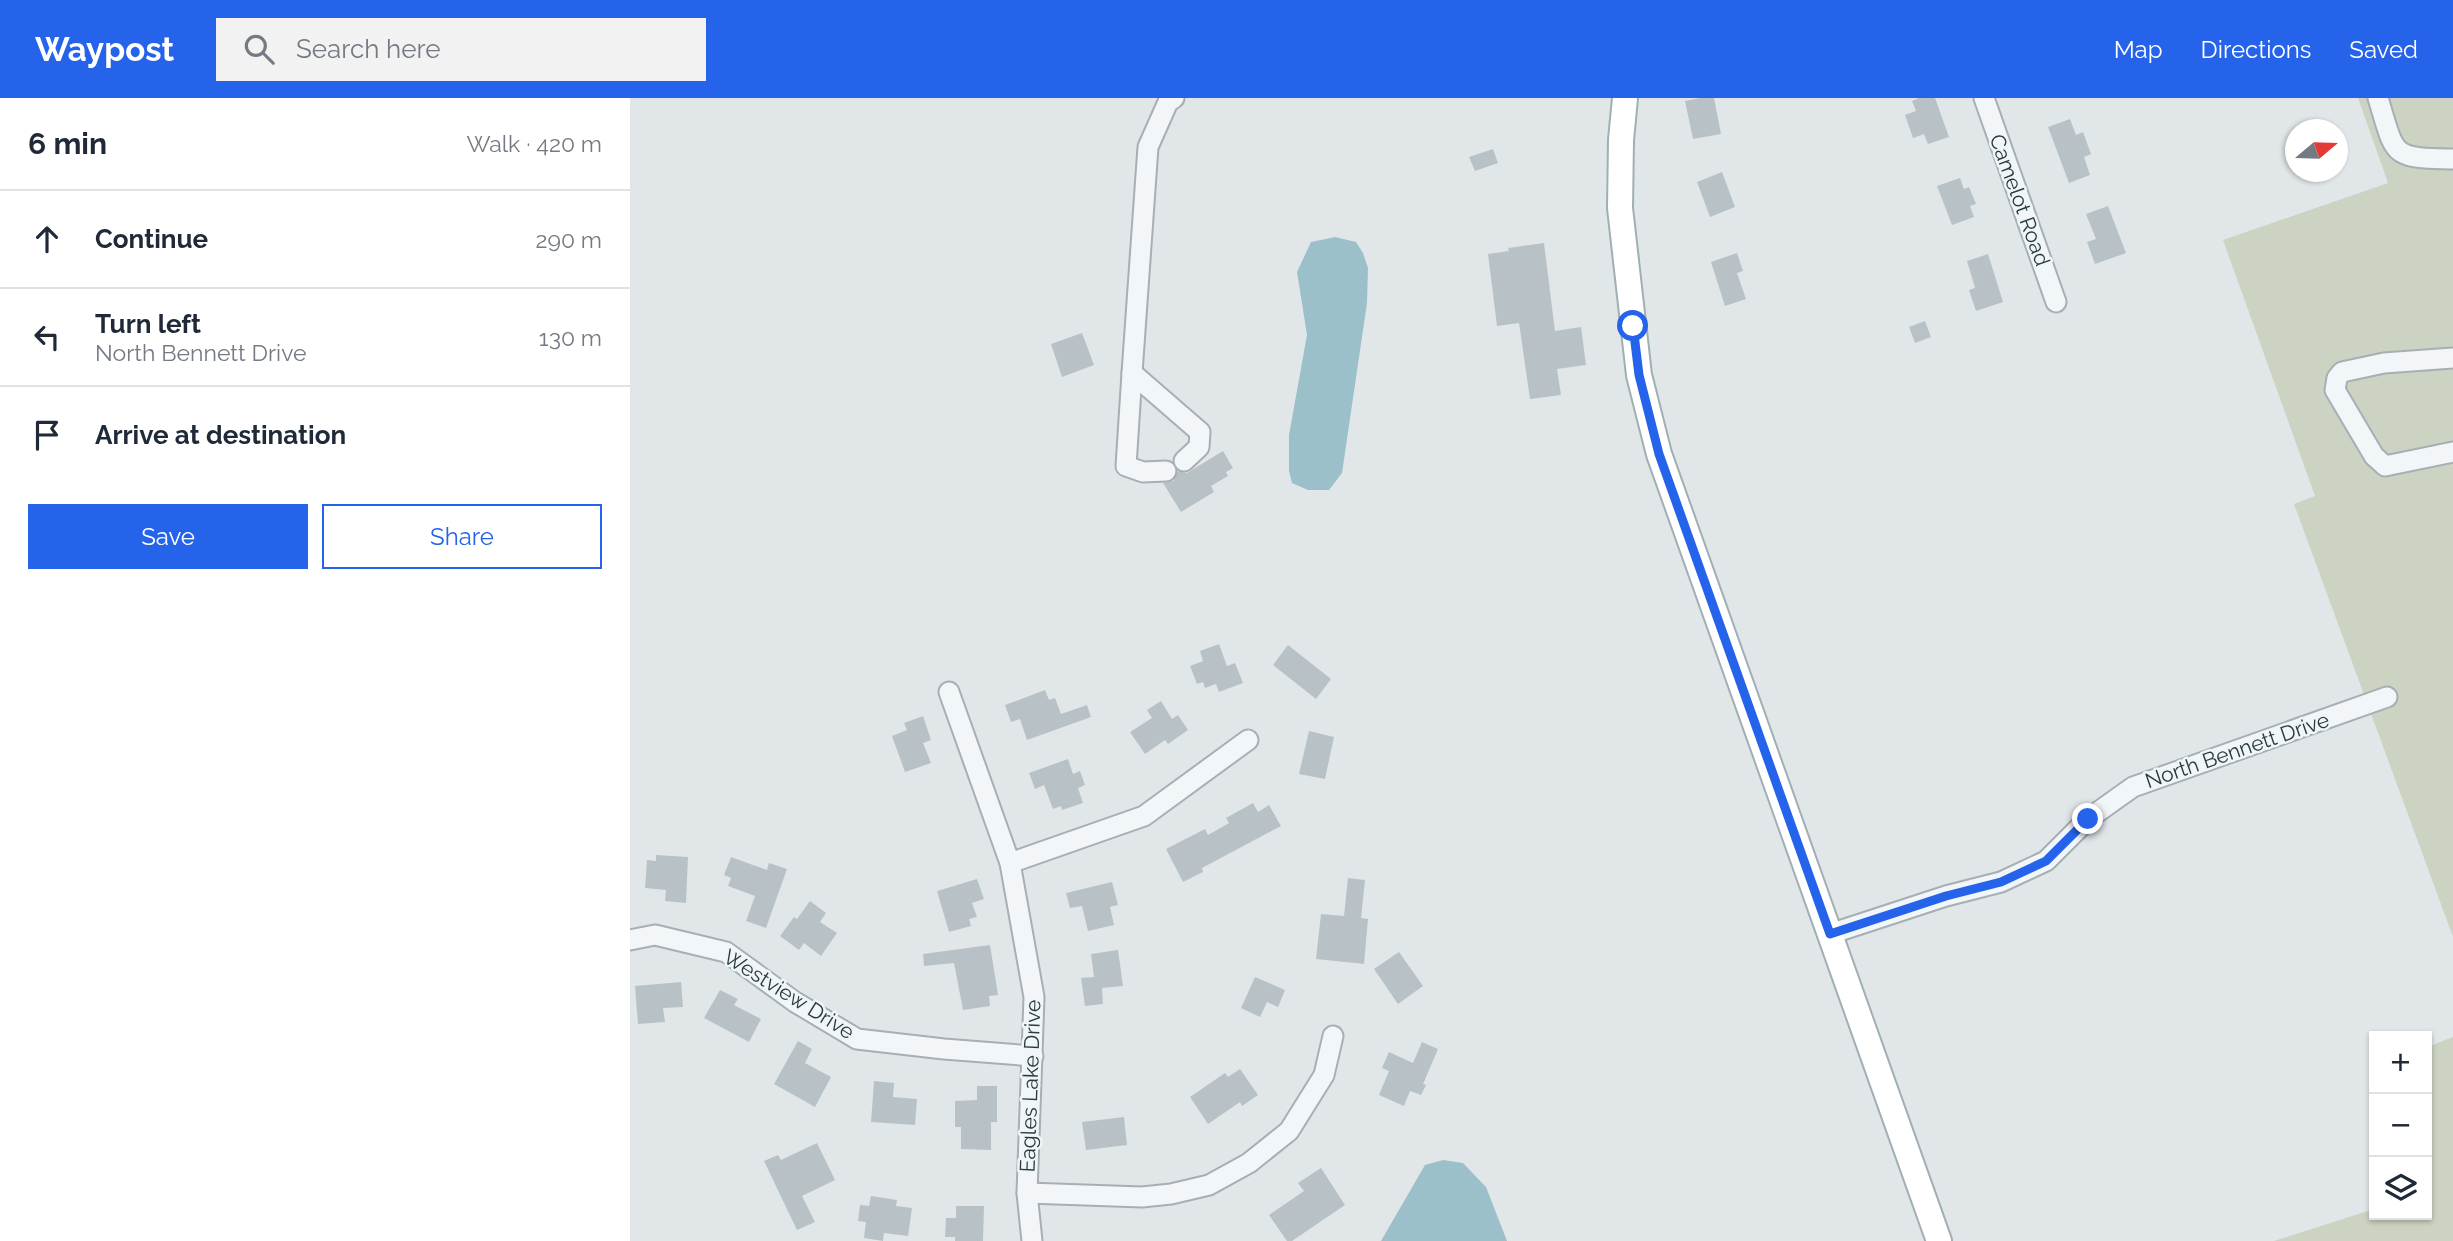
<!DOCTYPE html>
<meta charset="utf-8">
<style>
:root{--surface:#fff;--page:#f2f2f3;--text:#1f2937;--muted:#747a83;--line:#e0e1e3;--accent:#2563eb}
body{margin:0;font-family:Raleway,sans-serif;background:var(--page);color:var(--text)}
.controls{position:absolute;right:21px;bottom:21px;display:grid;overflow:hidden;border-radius:0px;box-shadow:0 2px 5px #0004}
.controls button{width:63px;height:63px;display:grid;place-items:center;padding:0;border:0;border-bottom:2px solid var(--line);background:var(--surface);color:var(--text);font:35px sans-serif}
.compass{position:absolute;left:1655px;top:21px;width:63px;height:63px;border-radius:50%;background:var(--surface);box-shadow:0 2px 5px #0004;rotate:71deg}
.stop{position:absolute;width:21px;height:21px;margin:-16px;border:5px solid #2563eb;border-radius:50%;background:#fff}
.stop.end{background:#2563eb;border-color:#fff;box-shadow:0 2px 7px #0008}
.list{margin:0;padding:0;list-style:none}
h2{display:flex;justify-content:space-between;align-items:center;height:91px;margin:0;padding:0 28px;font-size:30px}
h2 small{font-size:23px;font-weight:400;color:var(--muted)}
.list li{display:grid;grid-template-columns:46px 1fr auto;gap:21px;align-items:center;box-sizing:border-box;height:98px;padding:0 28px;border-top:2px solid var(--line)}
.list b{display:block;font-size:26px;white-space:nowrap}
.list p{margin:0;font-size:23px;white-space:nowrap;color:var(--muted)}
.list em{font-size:23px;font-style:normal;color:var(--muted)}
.actions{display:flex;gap:14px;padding:21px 28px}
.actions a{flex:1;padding:16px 0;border:2px solid var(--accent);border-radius:0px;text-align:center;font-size:24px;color:var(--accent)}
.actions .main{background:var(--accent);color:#fff}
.icon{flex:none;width:38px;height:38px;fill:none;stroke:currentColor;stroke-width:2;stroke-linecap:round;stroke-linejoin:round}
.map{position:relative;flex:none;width:1823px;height:1143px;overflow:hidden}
header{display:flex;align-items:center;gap:42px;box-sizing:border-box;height:98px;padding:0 35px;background:var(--accent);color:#fff}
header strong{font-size:33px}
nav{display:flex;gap:38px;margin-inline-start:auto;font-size:24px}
.search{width:490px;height:63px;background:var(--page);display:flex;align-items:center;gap:18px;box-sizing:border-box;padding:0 24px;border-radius:0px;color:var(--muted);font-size:26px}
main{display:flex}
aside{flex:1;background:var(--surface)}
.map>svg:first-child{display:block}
</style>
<header>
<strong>Waypost</strong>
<div class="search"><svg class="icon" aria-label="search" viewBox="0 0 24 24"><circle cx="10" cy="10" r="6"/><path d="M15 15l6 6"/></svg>Search here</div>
<nav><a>Map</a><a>Directions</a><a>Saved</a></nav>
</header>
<main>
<aside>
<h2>6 min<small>Walk · 420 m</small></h2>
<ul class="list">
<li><svg class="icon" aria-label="ahead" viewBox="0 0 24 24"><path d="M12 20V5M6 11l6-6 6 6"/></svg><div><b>Continue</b></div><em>290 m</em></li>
<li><svg class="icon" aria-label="left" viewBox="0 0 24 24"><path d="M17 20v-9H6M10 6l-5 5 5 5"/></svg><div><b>Turn left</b><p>North Bennett Drive</p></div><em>130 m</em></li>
<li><svg class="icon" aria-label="arrive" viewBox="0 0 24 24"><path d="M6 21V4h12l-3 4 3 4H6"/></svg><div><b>Arrive at destination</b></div></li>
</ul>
<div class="actions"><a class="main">Save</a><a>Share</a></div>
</aside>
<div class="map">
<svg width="1823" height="1143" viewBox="0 0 1823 1143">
<rect width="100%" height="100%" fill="#e1e7e9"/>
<g fill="#ccd3c2">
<polygon points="1728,0 1823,0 1823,839 1664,406 1685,398 1593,142 1758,85"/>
<polygon points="1823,939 1823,1143 1644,1143 1744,1111 1744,1117 1797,1117 1797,949"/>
</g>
<g fill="#9cc0c9">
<polygon points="705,139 726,144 733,155 738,170 737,205 712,375 699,392 678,392 662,385 659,373 659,337 677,237 667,174 681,144"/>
<polygon points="813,1062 833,1065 856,1089 877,1143 751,1143 795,1067"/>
</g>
<g fill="#b8c2c6">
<polygon points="1070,0 1084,0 1091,36 1063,41 1055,3"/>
<polygon points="1289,0 1305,0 1319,39 1298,46 1294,36 1283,40 1275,17 1286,13 1282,3"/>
<polygon points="1440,21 1446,37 1453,34 1461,56 1454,59 1460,77 1439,85 1418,29"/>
<polygon points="863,51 868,65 845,73 839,59"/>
<polygon points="1092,74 1105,109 1080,119 1067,84"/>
<polygon points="1330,80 1334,91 1339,89 1346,106 1340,108 1344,119 1322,127 1307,88"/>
<polygon points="1478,108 1496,155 1465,166 1457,144 1466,141 1456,116"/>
<polygon points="914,145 925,233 951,229 956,267 927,271 931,297 900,301 889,225 867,228 858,156 879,153 878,150"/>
<polygon points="1107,155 1113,173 1107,175 1116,201 1095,208 1081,164"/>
<polygon points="1358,156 1373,204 1346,213 1339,192 1345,190 1337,163"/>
<polygon points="1295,223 1301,239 1285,245 1279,229"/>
<polygon points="452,235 464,267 432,279 421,246"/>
<polygon points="593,353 603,370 596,374 598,378 581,388 584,394 551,414 533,385 543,383 548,373 557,375"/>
<polygon points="589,546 597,568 605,565 613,585 589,594 586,586 575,590 573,584 567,586 560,568 573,563 570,553"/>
<polygon points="658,547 701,581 686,601 643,567"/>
<polygon points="415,592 419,602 425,600 431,616 457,607 461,619 397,642 390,621 381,624 375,607"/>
<polygon points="531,603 542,621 548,617 558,632 538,646 535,642 515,656 500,634 522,620 517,612"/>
<polygon points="293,618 301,642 293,645 301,665 275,674 262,638 277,632 274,625"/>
<polygon points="679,633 704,639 695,681 669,676"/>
<polygon points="438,661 443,676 450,673 455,687 448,690 453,705 432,712 431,708 423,711 414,687 405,691 399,675"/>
<polygon points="623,705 628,714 639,707 651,728 572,770 573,774 553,784 536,751 575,731 578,737 599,725 596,720"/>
<polygon points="26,757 58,759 56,805 35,803 36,792 15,790 17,762 26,763"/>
<polygon points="101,759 137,772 139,765 157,771 136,830 116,823 125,798 98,788 101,780 94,777"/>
<polygon points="718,780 735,782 731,820 738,821 734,866 686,861 691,816 714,818"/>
<polygon points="347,781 354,801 342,805 347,819 339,821 341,828 319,834 307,793"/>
<polygon points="482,784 488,807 480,809 484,827 458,833 452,808 440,810 436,795"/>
<polygon points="180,803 196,815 190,824 207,835 191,858 174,845 169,852 150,838 164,819 167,821"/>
<polygon points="360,847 368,897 359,898 360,908 333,912 324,865 294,868 293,856"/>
<polygon points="488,852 493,888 472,890 473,906 455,908 451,880 464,879 461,856"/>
<polygon points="769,854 793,888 768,906 744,871"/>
<polygon points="625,879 655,892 648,909 637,904 630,919 611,910"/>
<polygon points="51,884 53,909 33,910 35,924 8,926 5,888"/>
<polygon points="90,892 108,901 104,907 131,921 119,944 74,920"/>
<polygon points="168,943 182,951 175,965 201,979 185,1009 144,986"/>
<polygon points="792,944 808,951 793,986 796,987 791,997 780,993 774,1008 749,997 759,973 752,970 759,954 783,965"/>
<polygon points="610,971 628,997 612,1008 610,1004 578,1026 560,999 595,975 598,979"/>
<polygon points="244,983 264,985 263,999 287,1001 285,1027 241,1024"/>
<polygon points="347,988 367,988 367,1024 361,1024 361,1052 331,1051 331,1029 325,1029 325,1003 347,1002"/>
<polygon points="494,1019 497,1047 456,1052 452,1024"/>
<polygon points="187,1045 205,1082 172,1098 185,1124 167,1132 134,1063 148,1057 151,1062"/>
<polygon points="691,1070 715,1107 662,1143 657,1143 639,1117 674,1093 668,1085"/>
<polygon points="241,1098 267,1102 266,1108 282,1110 278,1138 254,1135 253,1143 234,1140 236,1124 228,1123 230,1107 239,1108"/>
<polygon points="326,1108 354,1108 353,1143 325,1143 325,1139 315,1139 316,1120 326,1120"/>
</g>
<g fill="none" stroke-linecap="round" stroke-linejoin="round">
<defs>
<g id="minor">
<polyline points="544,0 538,4 518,49 502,275 570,334 569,349 554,363"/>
<polyline points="1354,0 1426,204"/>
<path d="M1748,0C1766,59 1760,60 1823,61"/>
<polyline points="1823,260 1754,265 1712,274 1707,280 1705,292 1744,358 1755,368 1823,354"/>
<polyline points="502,275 496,368 513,374 536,373"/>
<polyline points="319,594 380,765 404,899 397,1095 402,1143"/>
<polyline points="380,765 514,718 618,642"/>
<polyline points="1200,836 1316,798 1371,784 1416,763 1458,721 1503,689 1757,599"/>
<polyline points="0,842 25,837 96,854 165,904 227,941 314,951 403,958"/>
<polyline points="397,1095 512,1099 541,1096 579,1087 619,1065 659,1033 694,977 703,938"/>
</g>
<polyline id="major" points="995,0 991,42 990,110 1009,277 1029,356 1309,1143"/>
</defs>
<use href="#minor" stroke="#a6afb3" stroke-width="23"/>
<use href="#major" stroke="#a0afb5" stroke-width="28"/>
<use href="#minor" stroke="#f3f6f8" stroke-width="19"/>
<use href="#major" stroke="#fff" stroke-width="24"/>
</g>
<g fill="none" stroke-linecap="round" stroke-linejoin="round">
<polyline stroke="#2563eb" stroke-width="9" points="1003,228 1009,277 1029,356 1200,836 1316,798 1371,784 1416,763 1458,721"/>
</g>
<g text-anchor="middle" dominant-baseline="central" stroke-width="5" stroke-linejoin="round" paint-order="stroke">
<g font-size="21" fill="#293941" stroke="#f0f5f7">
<text transform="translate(1390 102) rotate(70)">Camelot Road</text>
<text transform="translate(1607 652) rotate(-19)">North Bennett Drive</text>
<text transform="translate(159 896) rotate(32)">Westview Drive</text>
<text transform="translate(400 988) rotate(-88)">Eagles Lake Drive</text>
</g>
</g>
</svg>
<div class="controls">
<button>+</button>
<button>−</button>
<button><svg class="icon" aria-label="layers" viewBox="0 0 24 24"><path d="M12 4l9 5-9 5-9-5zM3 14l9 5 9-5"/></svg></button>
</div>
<svg class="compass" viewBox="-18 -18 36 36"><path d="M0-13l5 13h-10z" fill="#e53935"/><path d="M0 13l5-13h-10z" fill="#747a83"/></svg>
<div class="stop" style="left:1003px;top:228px"></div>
<div class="stop end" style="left:1458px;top:721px"></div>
</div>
</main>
